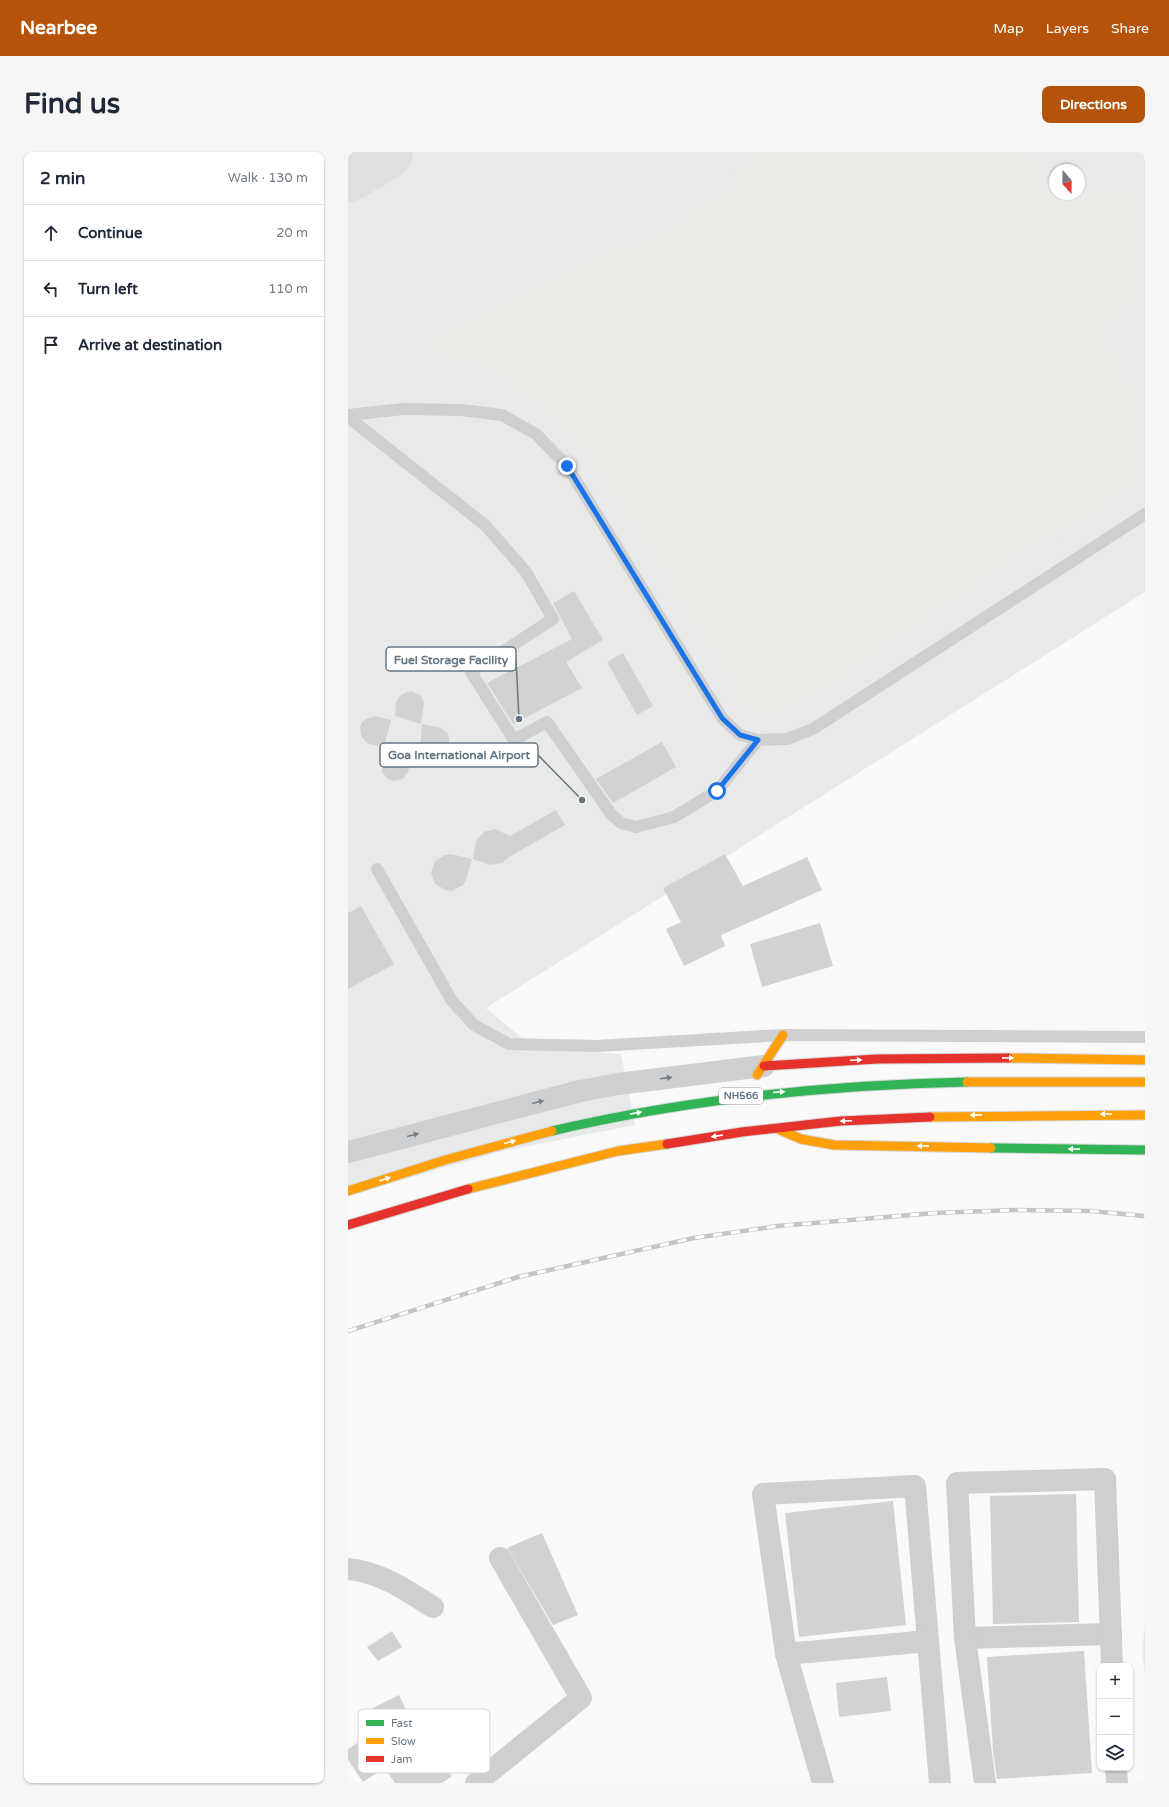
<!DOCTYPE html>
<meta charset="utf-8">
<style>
:root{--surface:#fff;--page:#f6f6f7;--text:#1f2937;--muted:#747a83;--line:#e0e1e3;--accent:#b45309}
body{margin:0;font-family:"Varela Round",sans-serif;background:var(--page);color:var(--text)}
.controls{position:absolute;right:12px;bottom:12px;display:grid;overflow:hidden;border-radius:8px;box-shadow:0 1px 3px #0004}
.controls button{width:36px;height:36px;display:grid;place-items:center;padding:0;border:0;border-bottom:1px solid var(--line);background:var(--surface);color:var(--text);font:20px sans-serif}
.compass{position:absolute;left:701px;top:12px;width:36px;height:36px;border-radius:50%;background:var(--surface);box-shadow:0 1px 3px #0004;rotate:160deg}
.stop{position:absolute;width:12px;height:12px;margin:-9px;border:3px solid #1a73e8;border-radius:50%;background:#fff}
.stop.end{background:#1a73e8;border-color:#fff;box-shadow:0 1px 4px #0008}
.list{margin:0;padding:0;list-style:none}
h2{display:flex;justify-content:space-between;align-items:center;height:52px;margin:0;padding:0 16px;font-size:17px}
h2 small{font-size:13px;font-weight:400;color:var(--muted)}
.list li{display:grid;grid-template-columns:26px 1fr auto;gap:12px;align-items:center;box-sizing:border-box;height:56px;padding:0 16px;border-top:1px solid var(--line)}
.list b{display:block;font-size:15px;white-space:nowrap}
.list em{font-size:13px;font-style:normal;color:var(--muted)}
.icon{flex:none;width:22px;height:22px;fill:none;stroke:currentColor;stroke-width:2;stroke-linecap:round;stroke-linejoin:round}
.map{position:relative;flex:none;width:797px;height:1631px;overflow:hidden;border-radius:8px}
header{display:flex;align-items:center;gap:24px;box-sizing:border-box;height:56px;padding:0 20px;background:var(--accent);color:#fff}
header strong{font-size:19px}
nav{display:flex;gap:22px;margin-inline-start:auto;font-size:14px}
.intro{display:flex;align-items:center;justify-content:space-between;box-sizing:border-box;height:96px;padding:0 24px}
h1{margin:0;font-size:28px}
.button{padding:10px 18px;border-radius:8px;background:var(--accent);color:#fff;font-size:14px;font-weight:700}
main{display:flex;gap:24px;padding:0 24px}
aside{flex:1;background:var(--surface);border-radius:8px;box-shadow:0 1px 3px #0004}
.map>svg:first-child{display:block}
</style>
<header>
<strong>Nearbee</strong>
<nav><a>Map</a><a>Layers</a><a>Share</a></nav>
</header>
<div class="intro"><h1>Find us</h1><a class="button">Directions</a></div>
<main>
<aside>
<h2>2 min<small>Walk · 130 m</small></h2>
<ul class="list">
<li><svg class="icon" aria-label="ahead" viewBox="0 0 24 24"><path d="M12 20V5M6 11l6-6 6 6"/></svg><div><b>Continue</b></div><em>20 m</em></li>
<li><svg class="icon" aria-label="left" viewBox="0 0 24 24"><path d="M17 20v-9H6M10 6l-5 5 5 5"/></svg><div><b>Turn left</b></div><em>110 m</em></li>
<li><svg class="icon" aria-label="arrive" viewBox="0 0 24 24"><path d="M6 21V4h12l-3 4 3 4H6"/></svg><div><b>Arrive at destination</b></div></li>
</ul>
</aside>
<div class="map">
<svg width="797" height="1631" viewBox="0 0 797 1631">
<rect width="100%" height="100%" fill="#f9f9f9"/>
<path fill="#e8e9e9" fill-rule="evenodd" d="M0,0H797V440L138,856L186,896L273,902L287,973L155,999L0,1043ZM707,18H731V42H707Z"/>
<g fill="#e8ebe6">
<polygon points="411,0 682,0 707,36 707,42 736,42 797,38 797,147 769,166 763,182 771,210 783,230 797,248 797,325 731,373 664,407 604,451 538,494 477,539 420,569 396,556 292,387 226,286 155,227 130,212 90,205 81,190 127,161 324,72 371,41"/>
<polygon points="797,1470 797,1522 794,1501"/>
</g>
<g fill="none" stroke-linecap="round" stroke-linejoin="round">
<polyline stroke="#dedfe0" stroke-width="56" points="0,22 37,0"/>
</g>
<g fill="#d0d2d3">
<polygon points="226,439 255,488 218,510 234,536 165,572 139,531 224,487 205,451"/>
<polygon points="275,501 305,554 289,563 259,510"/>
<polygon points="63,539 72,543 76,550 73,572 47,564 48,550 51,545 54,542"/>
<polygon points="27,564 43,568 36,596 19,591 13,584 12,575 14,570 18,567"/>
<polygon points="74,572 93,576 100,582 101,586 101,595 95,602 86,604 72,600"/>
<polygon points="314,590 328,615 265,651 248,627"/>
<polygon points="34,597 52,601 63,607 60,620 55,627 45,629 40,627 34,620"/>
<polygon points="208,658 217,673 161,705 154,711 142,713 125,707 128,689 136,680 147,677 162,684"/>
<polygon points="103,702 124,707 118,728 115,733 104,739 98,738 87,732 83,721 87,709 97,703"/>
<polygon points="377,702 395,734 459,705 474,738 373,783 377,794 336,814 318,777 333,770 315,736"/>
<polygon points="13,754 46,812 0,837 0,761"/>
<polygon points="472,771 485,814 414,835 402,792"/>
<polygon points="728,1342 731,1470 645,1472 642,1344"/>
<polygon points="545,1349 558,1473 451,1485 437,1361"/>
<polygon points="194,1381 230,1463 205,1473 159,1396"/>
<polygon points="44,1479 54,1495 30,1509 19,1495"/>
<polygon points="736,1499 744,1621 649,1627 645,1599 639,1505"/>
<polygon points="539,1525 543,1559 491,1565 488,1531"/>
<polygon points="51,1543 62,1566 104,1624 94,1631 47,1631 36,1616 15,1630 0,1608 0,1597 29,1578 19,1559"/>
</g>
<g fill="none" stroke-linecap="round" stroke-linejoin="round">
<defs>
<g id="fast">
<path d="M204,979C340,947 478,933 619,930"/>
<polyline points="643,996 797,998"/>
</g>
<g id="slow">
<polyline points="660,906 797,908"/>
<polyline points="409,923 435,883"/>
<polyline points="619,930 797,930"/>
<polyline points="582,965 797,963"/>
<polyline points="432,978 453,987 486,993 643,996"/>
<polyline points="120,1037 270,999 319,992"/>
<polyline points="0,1039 97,1008 204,979"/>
</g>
<g id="jam">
<polyline points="416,914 529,907 660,906"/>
<polyline points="319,992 394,980 493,969 582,965"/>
<polyline points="0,1073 120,1037"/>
</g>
</defs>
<use href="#fast" stroke="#d5d6d6" stroke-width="11"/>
<use href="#slow" stroke="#d5d6d6" stroke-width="11"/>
<use href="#jam" stroke="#d5d6d6" stroke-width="11"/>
<g stroke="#cecfd0" stroke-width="12">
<polyline points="0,263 55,257 114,258 154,263 188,282 219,314 374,566 392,583 410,588 439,587 465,577 797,362"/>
<polyline points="0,265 137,373 178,420 205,467 123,520 166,588 199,570 263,662 273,671 288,675 326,665 369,639 410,588"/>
<polyline points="29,717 104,849 126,873 161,892 249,894 435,883 797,885"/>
</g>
<g stroke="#cecfd0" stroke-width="22">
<polyline points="0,1000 232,939 270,932 416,914"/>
<path d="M0,1417C32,1420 58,1438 85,1455"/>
<polyline points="617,1486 763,1482"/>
<polyline points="438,1502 415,1342 567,1334 580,1489"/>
<polyline points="768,1616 769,1631"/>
<polyline points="128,1631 233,1546 152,1406"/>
<polyline points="475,1631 438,1502 580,1489 592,1631"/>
<polyline points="637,1631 617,1486 609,1331 757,1327 764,1514"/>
</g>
<use href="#fast" stroke="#30b455" stroke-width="9"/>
<use href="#slow" stroke="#ff9f0a" stroke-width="9"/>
<use href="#jam" stroke="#e5322d" stroke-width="9"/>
<defs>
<polyline id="rail" points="0,1179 170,1125 346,1086 430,1074 587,1061 667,1058 742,1059 797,1064"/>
</defs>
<use href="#rail" stroke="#c3c5c6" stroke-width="4.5"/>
<use href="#rail" stroke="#fff" stroke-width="3" stroke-dasharray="9" stroke-linecap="butt"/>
</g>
<defs><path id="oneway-solid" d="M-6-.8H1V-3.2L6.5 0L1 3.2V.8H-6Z"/></defs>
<g fill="#fff">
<use href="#oneway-solid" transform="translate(660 906) rotate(1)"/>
<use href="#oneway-solid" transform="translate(508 908) rotate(-3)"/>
<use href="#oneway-solid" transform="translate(431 940) rotate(-5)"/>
<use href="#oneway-solid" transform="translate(288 961) rotate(-11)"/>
<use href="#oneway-solid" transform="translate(758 962) rotate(180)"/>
<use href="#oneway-solid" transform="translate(628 963) rotate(179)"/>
<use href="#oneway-solid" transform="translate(498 969) rotate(177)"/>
<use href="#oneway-solid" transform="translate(369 984) rotate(171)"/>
<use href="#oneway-solid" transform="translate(162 990) rotate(-15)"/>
<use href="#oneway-solid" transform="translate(575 994) rotate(-179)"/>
<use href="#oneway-solid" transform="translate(726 997) rotate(-179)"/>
<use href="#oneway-solid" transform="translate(37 1027) rotate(-19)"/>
</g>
<g fill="#707f8b">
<use href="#oneway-solid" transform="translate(318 926) rotate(-7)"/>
<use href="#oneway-solid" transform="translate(190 950) rotate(-14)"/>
<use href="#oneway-solid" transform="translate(65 983) rotate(-15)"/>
</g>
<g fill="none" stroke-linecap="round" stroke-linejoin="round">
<polyline stroke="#1a73e8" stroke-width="5" points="219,314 374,566 392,583 410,588 369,639"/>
</g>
<g text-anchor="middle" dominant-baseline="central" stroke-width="4" stroke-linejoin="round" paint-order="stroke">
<rect fill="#fff" stroke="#939fa8" stroke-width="1" x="371" y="936" width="44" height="16" rx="3"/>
<g font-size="10" font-weight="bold" fill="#657683">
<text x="393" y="944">NH566</text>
</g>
</g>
<rect x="10" y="1557" width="132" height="64" rx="6" fill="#fff" stroke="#d1d6da" stroke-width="1"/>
<rect x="18" y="1568" width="18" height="6" fill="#30b455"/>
<rect x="18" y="1586" width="18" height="6" fill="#ff9f0a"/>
<rect x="18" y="1604" width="18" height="6" fill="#e5322d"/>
<g font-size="11" fill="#657683">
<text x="43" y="1575">Fast</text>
<text x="43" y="1593">Slow</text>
<text x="43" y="1611">Jam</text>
</g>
<path fill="none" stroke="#657683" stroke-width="1.5" d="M171 567L168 507M234 648L190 603"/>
<g fill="#657683" stroke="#fff" stroke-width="1.5">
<circle cx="171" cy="567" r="4"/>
<circle cx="234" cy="648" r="4"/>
</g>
<g fill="#fff" stroke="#657683" stroke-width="1.5">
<rect x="38" y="495" width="130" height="24" rx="4"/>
<rect x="32" y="591" width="158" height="24" rx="4"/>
</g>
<g font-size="12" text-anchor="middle" font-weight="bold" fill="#657683">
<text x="103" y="512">Fuel Storage Facility</text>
<text x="111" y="607">Goa International Airport</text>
</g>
</svg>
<div class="controls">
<button>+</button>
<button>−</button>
<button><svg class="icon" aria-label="layers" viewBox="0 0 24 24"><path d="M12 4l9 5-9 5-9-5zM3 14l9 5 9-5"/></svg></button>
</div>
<svg class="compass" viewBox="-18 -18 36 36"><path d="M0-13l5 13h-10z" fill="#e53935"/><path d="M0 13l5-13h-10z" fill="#747a83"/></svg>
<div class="stop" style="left:369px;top:639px"></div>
<div class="stop end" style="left:219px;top:314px"></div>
</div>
</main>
